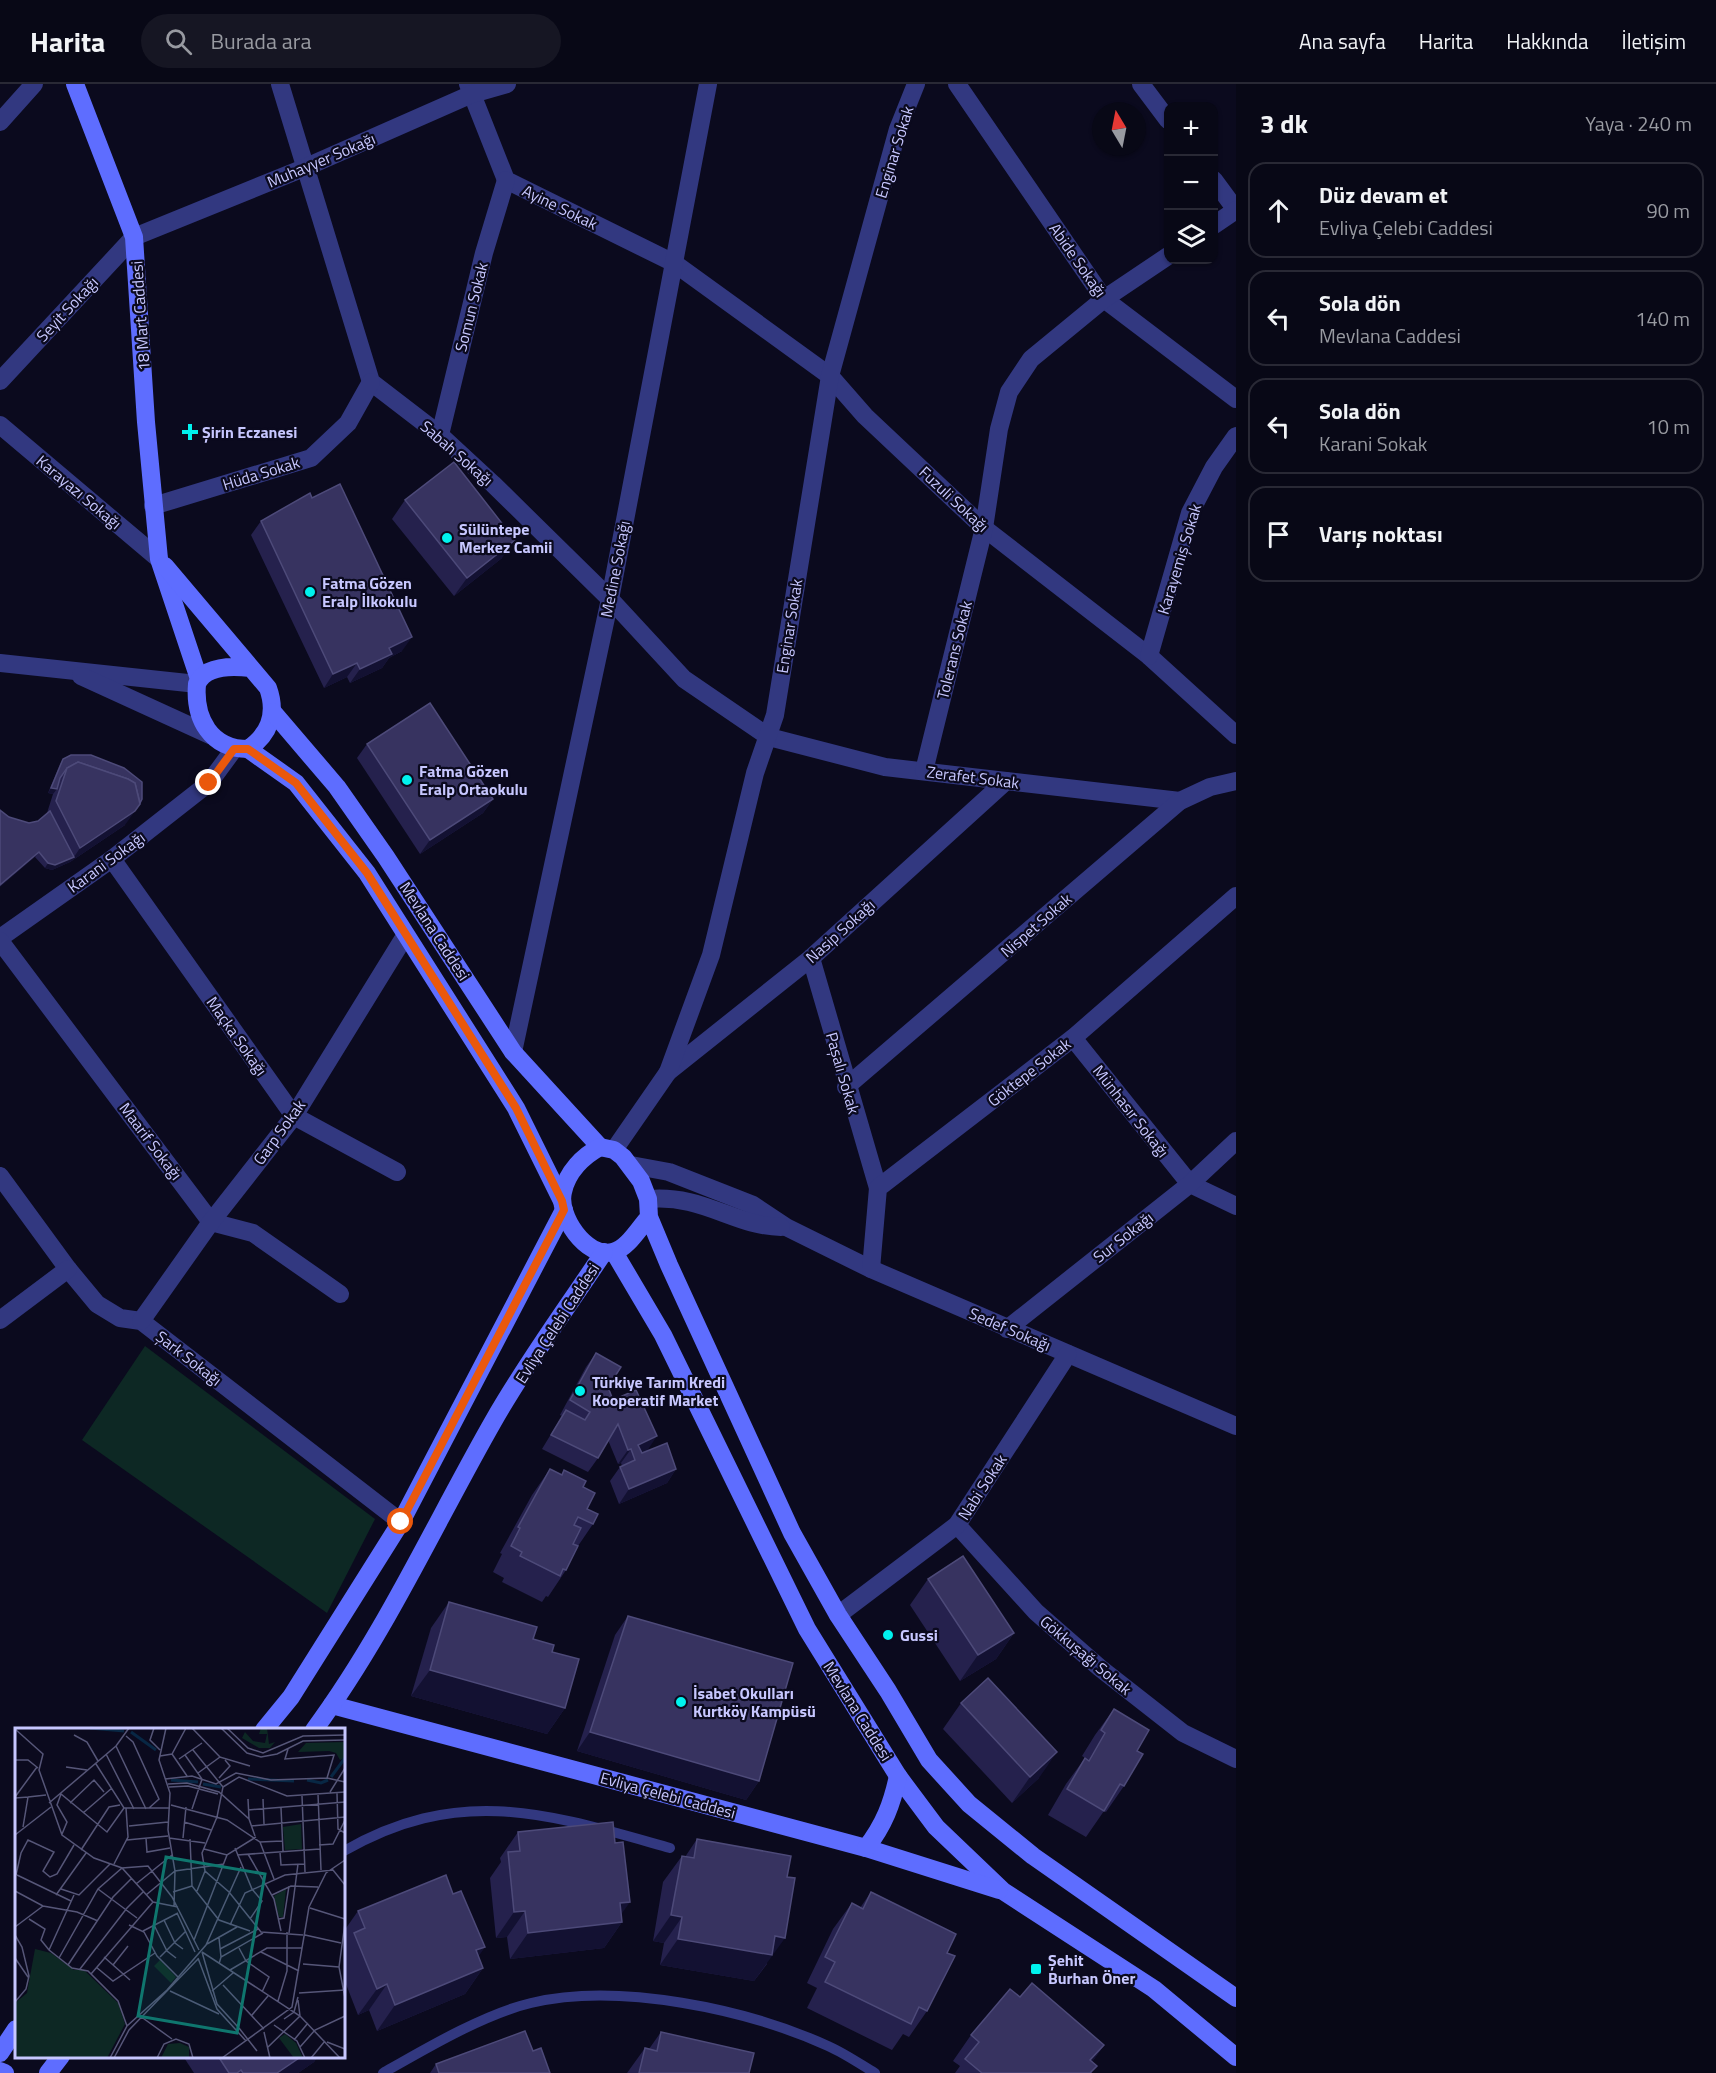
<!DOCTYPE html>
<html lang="tr">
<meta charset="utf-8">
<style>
:root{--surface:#080816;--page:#161623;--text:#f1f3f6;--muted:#989aa1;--line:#292935}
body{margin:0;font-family:"Titillium Web",sans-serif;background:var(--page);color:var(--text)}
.controls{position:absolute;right:18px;top:18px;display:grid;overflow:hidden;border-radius:12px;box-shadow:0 2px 4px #0004}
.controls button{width:54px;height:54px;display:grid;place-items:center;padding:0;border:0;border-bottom:2px solid var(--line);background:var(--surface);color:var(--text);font:30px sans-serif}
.compass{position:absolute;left:1092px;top:18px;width:54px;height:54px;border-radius:50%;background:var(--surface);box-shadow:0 2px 4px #0004;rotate:350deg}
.stop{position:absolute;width:18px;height:18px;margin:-14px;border:4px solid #ea580c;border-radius:50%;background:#fff}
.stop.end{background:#ea580c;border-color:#fff;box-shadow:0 2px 6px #0008}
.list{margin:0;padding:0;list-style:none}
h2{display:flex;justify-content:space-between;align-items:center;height:78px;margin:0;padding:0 24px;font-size:26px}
h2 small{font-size:20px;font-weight:400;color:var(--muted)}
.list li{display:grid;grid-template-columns:39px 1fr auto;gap:18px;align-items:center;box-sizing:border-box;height:96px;margin:0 12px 12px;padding:0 12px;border:2px solid var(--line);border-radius:18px}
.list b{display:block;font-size:22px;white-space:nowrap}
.list p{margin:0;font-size:20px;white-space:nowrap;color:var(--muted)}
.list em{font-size:20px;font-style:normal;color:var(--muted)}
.icon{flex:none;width:33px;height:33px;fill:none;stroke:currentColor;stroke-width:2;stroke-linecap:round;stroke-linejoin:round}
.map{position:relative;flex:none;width:1236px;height:1989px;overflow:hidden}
header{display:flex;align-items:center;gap:36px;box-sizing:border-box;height:84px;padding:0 30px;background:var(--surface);border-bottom:2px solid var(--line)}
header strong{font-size:28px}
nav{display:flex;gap:33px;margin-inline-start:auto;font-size:21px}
.search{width:420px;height:54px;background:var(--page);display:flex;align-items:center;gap:15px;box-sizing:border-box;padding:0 21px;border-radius:33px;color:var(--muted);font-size:22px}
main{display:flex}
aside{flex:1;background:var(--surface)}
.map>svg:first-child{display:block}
</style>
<header>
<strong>Harita</strong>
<div class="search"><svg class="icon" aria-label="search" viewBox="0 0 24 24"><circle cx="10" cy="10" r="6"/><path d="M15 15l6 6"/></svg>Burada ara</div>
<nav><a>Ana sayfa</a><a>Harita</a><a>Hakkında</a><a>İletişim</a></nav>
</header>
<main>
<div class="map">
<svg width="1236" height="1989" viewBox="0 0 1236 1989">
<rect width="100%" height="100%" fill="#0b0a1e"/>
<polygon fill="#0d2824" points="145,1262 375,1435 327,1529 82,1356"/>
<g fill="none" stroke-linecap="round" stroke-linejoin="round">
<g stroke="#323880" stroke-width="10">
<path d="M344,1767C461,1700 549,1730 670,1764"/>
<path d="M383,1989C425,1965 484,1930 531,1919C618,1898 747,1925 828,1962C844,1969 860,1980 875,1989"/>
</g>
<g stroke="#323880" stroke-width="18">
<polyline points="280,0 371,298 440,351 493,400 610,515 684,595 769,653 885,683 1180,717"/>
<polyline points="468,0 506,96 674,179 830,292 865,332 984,444 1149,572 1236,651"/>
<polyline points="957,0 1104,215 1236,315"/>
<polyline points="1141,0 1168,36"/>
<polyline points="0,38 34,0"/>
<polyline points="1214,96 1236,126"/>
<polyline points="1214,141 1236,126"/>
<polyline points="0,297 134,153 304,84 472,10 507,0"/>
<polyline points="0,341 159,475"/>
<polyline points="440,351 484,169 506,96"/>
<polyline points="153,422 311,374 348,339 371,298"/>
<polyline points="1149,572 1190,429 1214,383 1236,352"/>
<polyline points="0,579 197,600"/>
<polyline points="81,592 210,651"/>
<polyline points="924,687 984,444 999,345 1009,308 1031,275 1104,215 1168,172"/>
<polyline points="112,775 294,1032 397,1088"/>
<polyline points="0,854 112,775 209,699 234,665"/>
<polyline points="0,857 211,1138 253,1149 340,1210"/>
<polyline points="811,874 878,1104"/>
<polyline points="1073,954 1190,1100 1236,1122"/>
<polyline points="513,968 610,515 708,0"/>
<polyline points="668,988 811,874 1006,697"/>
<polyline points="846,1003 1180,717 1210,703 1236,697"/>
<polyline points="614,1066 668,988 711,871 755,689 775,631 830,292 898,45 916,0"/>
<polyline points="631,1081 669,1088 753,1121 786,1143 871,1185 1236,1342"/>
<polyline points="0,1092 68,1185 97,1220 120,1234 141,1237 401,1438"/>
<path d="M648,1115C703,1110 734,1142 781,1143"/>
<polyline points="871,1185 878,1104 1073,954 1236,812"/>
<polyline points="0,1236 68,1185"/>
<polyline points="141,1237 211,1138 294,1032 405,852"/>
<polyline points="1007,1245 1190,1100 1236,1057"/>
<polyline points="957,1441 1036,1528 1100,1584 1183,1649 1236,1675"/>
<polyline points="838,1531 957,1441 1068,1270"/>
</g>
<g stroke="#5e6dff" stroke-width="18">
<polyline points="75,0 134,153 146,338 159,475 199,595"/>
<path d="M165,482L268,604C277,629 270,650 248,665C211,665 194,635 197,600C205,581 234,582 251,584"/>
<polyline points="273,628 337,703 386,773 513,968 600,1063"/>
<polyline points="248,665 296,699 367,789 516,1024 562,1117"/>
<path d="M649,1133C639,1144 628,1164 613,1168C586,1175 557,1131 563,1108C567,1088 583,1072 600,1063L614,1066L623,1073L641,1097L648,1115L649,1133L669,1181L792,1449L838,1531L888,1607L929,1676L969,1720L1033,1772L1236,1914"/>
<polyline points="614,1168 663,1251 807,1545 898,1692 936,1743 1003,1807 1154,1905 1236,1973"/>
<polyline points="332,1621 866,1764 999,1806"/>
<polyline points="264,1646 291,1613 401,1438 564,1126"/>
<path d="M314,1646C385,1550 435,1439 494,1336C527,1278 567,1224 604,1168"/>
<path d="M866,1764C884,1741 892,1720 898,1692"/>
<polyline points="0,1969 16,1945"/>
<polyline points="0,1987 5,1989"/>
<polyline points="48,1989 61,1972"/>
</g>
</g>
<g fill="#25214d">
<polygon points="405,416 502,474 454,512 392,435"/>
<polygon points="261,437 402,567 389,574 382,584 350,599 347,593 324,604 251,451"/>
<polygon points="367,660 493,715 483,729 420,770 357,674"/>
<polygon points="63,675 125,741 70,778 52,786 45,784 35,773 9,733 29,739 38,737 47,729 53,710 48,709 60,680"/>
<polygon points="596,1269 613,1316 647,1367 642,1369 676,1385 667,1399 619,1420 610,1397 620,1383 622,1382 621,1379 618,1380 608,1356 598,1374 588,1388 542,1365 562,1332 560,1331 586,1283"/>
<polygon points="550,1385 561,1391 564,1386 583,1403 587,1425 593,1440 578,1462 566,1486 548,1513 546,1512 542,1518 502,1498 504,1494 493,1488 502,1470 500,1469 532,1411"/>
<polygon points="928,1495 1014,1549 996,1575 960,1597 910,1521"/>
<polygon points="449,1518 533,1555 552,1568 565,1624 547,1650 411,1612 431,1544"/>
<polygon points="628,1532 759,1697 746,1716 577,1667 615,1551"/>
<polygon points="961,1619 1039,1694 1012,1719 943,1645"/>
<polygon points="1114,1625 1137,1667 1124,1702 1106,1728 1104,1727 1086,1753 1048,1731 1066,1700 1085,1674 1087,1675 1082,1672 1095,1651"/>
<polygon points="518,1748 622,1830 622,1838 604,1864 510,1875 507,1853 496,1854 490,1794 501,1778 500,1774"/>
<polygon points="697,1755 767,1880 754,1897 660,1881 664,1859 653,1857 663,1798 682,1772 685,1773"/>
<polygon points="871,1808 947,1869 927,1927 909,1953 903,1950 892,1966 807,1924 817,1904 807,1899 833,1845 852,1819 860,1824"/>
<polygon points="358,1827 478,1872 483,1884 465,1910 377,1947 369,1926 358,1931 344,1895 344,1847"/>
<polygon points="1020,1913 1104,1961 1092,1978 1092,1989 955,1989 960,1982 953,1977 971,1951"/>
<polygon points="661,1948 749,1989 627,1989 645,1964 649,1965"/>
<polygon points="533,1967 550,1989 430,1989 436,1980"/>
<polygon points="183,1972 318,1972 314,1978 298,1989 194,1989"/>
</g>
<g fill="#131132">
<polygon points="515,456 502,474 454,512 467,494"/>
<polygon points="412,553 402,567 389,574 382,584 350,599 360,585 389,564"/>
<polygon points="357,579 347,593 324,604 333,590"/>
<polygon points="51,704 57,705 53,710 48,709"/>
<polygon points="493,715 483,729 420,770 430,756"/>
<polygon points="135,727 125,741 70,778 52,786 45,784 48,779 74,773 80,764"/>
<polygon points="39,768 35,773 0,803 0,801"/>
<polygon points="657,1352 647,1367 634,1372 638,1361"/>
<polygon points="631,1365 621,1379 618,1380 628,1366"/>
<polygon points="676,1385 667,1399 619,1420 629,1405"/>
<polygon points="1014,1549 996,1575 960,1597 978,1571"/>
<polygon points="430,1586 565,1624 547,1650 411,1612"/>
<polygon points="590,1648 759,1697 746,1716 577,1667"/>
<polygon points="1057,1668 1039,1694 1012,1719 1030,1693"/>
<polygon points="630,1818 615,1839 622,1838 604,1864 510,1875 528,1849 620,1819"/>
<polygon points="525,1827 507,1853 496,1854 514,1828"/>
<polygon points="671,1831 682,1833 664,1859 653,1857"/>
<polygon points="775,1852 785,1854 754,1897 660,1881 678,1855"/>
<polygon points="485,1863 467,1889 476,1866"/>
<polygon points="483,1884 465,1910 377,1947 395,1921"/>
<polygon points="387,1900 369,1926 358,1931 377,1905"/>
<polygon points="1104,1961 1086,1987 1090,1976"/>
<polygon points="302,1972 318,1972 314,1978 298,1989 277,1989"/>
</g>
<g fill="#373360" stroke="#4d4a79" stroke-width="1.5">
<polygon points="454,378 515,456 467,494 405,416"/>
<polygon points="340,400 412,553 389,564 392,570 360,585 357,579 333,590 261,437 310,409 312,414"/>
<polygon points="430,619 493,715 430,756 367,660"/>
<polygon points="71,671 91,671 124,684 142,698 142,715 140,719 135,699 128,695 78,678 67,684 60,694 57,705 51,704 63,675"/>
<polygon points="78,678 128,695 135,699 140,720 135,727 80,764 56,717 67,684"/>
<polygon points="0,726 9,733 29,739 38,737 50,727 74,773 55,781 48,779 39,768 0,801"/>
<polygon points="596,1269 621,1283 608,1303 613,1316 636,1306 657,1352 638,1361 642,1369 667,1359 676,1385 629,1405 620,1383 635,1376 631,1365 628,1366 618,1340 598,1374 551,1351 566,1326 585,1336 590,1328 570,1316"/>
<polygon points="550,1385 562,1391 564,1386 586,1397 583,1403 595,1409 587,1425 598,1430 593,1440 578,1433 574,1441 581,1444 573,1460 578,1462 566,1486 563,1485 560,1492 520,1472 522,1468 511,1462 520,1444 518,1443"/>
<polygon points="963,1472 1014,1549 978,1571 928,1495"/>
<polygon points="449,1518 537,1543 533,1555 554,1561 552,1568 579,1575 565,1624 430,1586"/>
<polygon points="628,1532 793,1579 759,1697 590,1648"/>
<polygon points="988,1594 1057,1668 1030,1693 961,1619"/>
<polygon points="1114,1625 1149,1646 1137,1667 1143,1670 1124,1702 1120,1700 1104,1727 1067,1705 1085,1674 1089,1677 1105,1649 1101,1646"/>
<polygon points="613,1738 615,1759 623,1758 630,1818 620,1819 622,1838 528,1849 525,1827 514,1828 508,1768 520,1767 518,1748"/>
<polygon points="697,1755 791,1772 787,1793 795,1794 785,1854 775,1852 772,1871 678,1855 682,1833 671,1831 682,1772 694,1774"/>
<polygon points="446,1791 453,1810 461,1807 485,1863 476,1866 483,1884 395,1921 387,1900 377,1905 354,1849 365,1844 358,1827"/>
<polygon points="871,1808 956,1850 947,1869 955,1872 927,1927 919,1923 911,1940 825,1898 835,1878 825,1873 852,1819 863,1825"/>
<polygon points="1032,1899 1104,1961 1090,1976 1097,1982 1090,1989 982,1989 965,1975 979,1958 971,1951 1010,1905 1020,1913"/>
<polygon points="525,1947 533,1967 541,1964 550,1989 439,1989 436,1980"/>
<polygon points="661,1948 754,1969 749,1989 639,1989 645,1964 657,1967"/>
<polygon points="218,1972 302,1972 277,1989 243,1989 241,1986 237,1989 229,1989"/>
</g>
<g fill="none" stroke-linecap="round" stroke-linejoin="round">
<polyline stroke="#ea580c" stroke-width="8" points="209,699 234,665 248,665 296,699 367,789 516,1024 562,1117 564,1126 401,1438"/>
</g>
<g fill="#00f2ee" stroke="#0b0a1e" stroke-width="2">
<path d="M187 339h6v6h6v6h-6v6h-6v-6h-6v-6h6z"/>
<circle cx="447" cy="454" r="6"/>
<circle cx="310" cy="508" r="6"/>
<circle cx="407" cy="696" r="6"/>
<circle cx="580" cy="1307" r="6"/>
<circle cx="888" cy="1551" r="6"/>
<circle cx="681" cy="1618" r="6"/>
<rect x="1030" y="1879" width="12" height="12" rx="3"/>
</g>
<g text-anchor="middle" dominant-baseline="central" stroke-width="4.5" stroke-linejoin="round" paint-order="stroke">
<g font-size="16" fill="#c7c7ff" stroke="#0b0a1e">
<text transform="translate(894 68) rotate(-73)">Enginar Sokak</text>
<text transform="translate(321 76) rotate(-23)">Muhayyer Sokağı</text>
<text transform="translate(560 123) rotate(26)">Ayine Sokak</text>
<text transform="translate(1078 176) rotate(55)">Abide Sokağı</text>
<text transform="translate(471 223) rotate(-76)">Somun Sokak</text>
<text transform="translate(67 225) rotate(-47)">Seyit Sokağı</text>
<text transform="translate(140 232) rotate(-94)">18 Mart Caddesi</text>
<text transform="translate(457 369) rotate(41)">Sabah Sokağı</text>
<text transform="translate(261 389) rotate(-17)">Hüda Sokak</text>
<text transform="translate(79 408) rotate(40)">Karayazı Sokağı</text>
<text transform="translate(954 415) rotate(43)">Fuzuli Sokağı</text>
<text transform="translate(1179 475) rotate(-73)">Karayemiş Sokak</text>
<text transform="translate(615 485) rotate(-79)">Medine Sokağı</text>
<text transform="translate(789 542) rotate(-81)">Enginar Sokak</text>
<text transform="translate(954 566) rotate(-76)">Tolerans Sokak</text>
<text transform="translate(973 693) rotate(7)">Zerafet Sokak</text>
<text transform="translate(106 778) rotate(-36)">Karani Sokağı</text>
<text transform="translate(1036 841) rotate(-41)">Nispet Sokak</text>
<text transform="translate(435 847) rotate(57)">Mevlana Caddesi</text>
<text transform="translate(840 847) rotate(-42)">Nasip Sokağı</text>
<text transform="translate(237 952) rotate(55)">Maçka Sokağı</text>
<text transform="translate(1029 988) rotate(-38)">Göktepe Sokak</text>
<text transform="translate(843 989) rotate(74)">Paşalı Sokak</text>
<text transform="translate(1131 1027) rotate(52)">Münhasır Sokağı</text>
<text transform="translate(279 1048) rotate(-54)">Garp Sokak</text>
<text transform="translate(151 1057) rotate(53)">Maarif Sokağı</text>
<text transform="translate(1123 1153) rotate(-38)">Sur Sokağı</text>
<text transform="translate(557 1239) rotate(-57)">Evliya Çelebi Caddesi</text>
<text transform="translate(1010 1245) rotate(23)">Sedef Sokağı</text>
<text transform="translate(189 1274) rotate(38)">Şark Sokağı</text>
<text transform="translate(982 1403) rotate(-57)">Nabi Sokak</text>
<text transform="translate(1086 1571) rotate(40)">Gökkuşağı Sokak</text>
<text transform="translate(858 1627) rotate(58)">Mevlana Caddesi</text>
<text transform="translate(668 1711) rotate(15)">Evliya Çelebi Caddesi</text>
</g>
<g font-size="16" font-weight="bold" fill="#c7c7ff" stroke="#0b0a1e" text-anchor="start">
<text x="202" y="348">Şirin Eczanesi</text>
<text x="459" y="445">Sülüntepe<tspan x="459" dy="18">Merkez Camii</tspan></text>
<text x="322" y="499">Fatma Gözen<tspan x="322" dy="18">Eralp İlkokulu</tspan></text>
<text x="419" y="687">Fatma Gözen<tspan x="419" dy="18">Eralp Ortaokulu</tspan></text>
<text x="592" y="1298">Türkiye Tarım Kredi<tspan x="592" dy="18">Kooperatif Market</tspan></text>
<text x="900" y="1551">Gussi</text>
<text x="693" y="1609">İsabet Okulları<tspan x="693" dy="18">Kurtköy Kampüsü</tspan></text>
<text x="1048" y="1876">Şehit<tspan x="1048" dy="18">Burhan Öner</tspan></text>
</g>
</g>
<g transform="translate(15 1644)">
<rect width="330" height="330" fill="#0b0a1e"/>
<path d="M246,0H252L254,16L260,14L255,20H244L227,10L230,4L238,13L250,15L252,6H244ZM330,14V30L325,32L321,25L314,23L283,24L291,15ZM286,96L287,121L270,122L268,99ZM271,161L268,189H264L259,168ZM20,221L36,225L59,242H69L103,275L110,296L92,330H0V275L12,265ZM145,232L161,249L156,255L139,238ZM270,306L281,315L288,330H279L264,310ZM165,315L174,319V330H146L153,316Z" fill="#0d2824"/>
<path fill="none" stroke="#082744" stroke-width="3" d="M75,0L109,3M116,4L141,22M316,49L330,30M233,51L279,53M156,52L183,54M292,52L306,55L313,52M188,56L206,59"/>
<path fill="none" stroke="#565678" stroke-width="1.5" d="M139,0L135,12L145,22M151,0L144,32L155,65L153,102L160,143L159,179M177,0L205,29M206,0L232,25L246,29L262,26L288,13L330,12M212,0L233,20L248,25L288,8L330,7M0,1L28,26L24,42L47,107L79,130L107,140L138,174L163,179M59,7L72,14L83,33M111,8L118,14L144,71L134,80M101,18L131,81M178,22L208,59L202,89L187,125L190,143L214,164L246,204L288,207M91,26L119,81M157,26L172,48M170,27L187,51L177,81M145,28L157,26L171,0M164,31L187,15M0,32H13L23,40M81,36L109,80H155M51,39L72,42M183,45L205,29L235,38M204,50L215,38L210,32M312,50L330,54M150,51L177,48L201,56L221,45L256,52L312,50L319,27L270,31L273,21M153,56L172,55L204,64L234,91L240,108M154,59L173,58L203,66M208,59L224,49L272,68L330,64M315,64L330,40M322,65L323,101L330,105M303,66L306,142M287,68L290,144M0,69L22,39M13,69L31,67M0,70L13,69L8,99M233,71L234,91M248,71L249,96M34,75L101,18L114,0M55,75L79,52L89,64M156,77L212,92L245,114L267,113M266,80L268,123M233,82L330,74M68,85L97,60M169,94L196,102M114,98L153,94M236,98L330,89M47,106L52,94L42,77L46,66L92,104L109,80M0,107L36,79M131,110L132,124L155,120M154,110L190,115M168,110L171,79M175,111L177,158L204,192L235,203M112,112L153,108M245,114L259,151M304,117L318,116L330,92M220,120L237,161L247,173L235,191M189,121L212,127L241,109M66,122L94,79L105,77M265,124L266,137L289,136M233,126L259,171L266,203M222,127L305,121M99,136L113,109L111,80M1,147L6,125L13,112L39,124L28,143L35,149L42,146L59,117M2,147L56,173M121,156L157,127M46,161L64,167L95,136M83,161L122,190M0,163L28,178L62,184L83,193M182,163L190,143M158,164L177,158M41,167L71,125M131,167L160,143L209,136M257,167L276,158L303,159M295,180L330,191M162,185L180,224M14,191L30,201L26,212L34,222L57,240L73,243L103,273L112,298M264,191L269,190L274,158M149,192L160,215L168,221M330,195L324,239L330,270M114,197L129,204L142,228L163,249M139,197L152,223L161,230M215,197L230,165L270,147L318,142L330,157M0,199L28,178M128,203L163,185M274,205L283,136M0,207L7,219L14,248L11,261L0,274M290,207L326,215M204,210L206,229M179,212L212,127M192,216L222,199M224,220L231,233L254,249L247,264M205,221L243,201M34,222L59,167M187,224L285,288L325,330M187,224L202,276L223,299M246,224L284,243M89,229L115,252M145,229L171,203M0,230L13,249M44,230L83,161L107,140L133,138L157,169L184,222M183,230L202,281L231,313M204,236L206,229L248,205M288,236L324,239M53,237L98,169L117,150M98,237L113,218M81,239L98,253L140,225M65,241L112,180L128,164M215,242L252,220H287M76,246L138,174M208,257L249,301M155,263L204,286M197,263L218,245M284,265L330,262M263,273L272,243V204M237,287L253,268M125,288L157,311M269,291L279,284L283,269M259,297L282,313L290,330M224,300L242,323M249,304L255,330M279,312L293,295M312,314L330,321M253,319L285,288L283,272M285,319L300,302L330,288M95,330L112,298L152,262L191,217L226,139M99,330L114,302L183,231M142,330L149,316L161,311L174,316L178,330M207,330L277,279L294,179L311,145L330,132M296,330L310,313"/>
<path fill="#0f766e" fill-opacity="0.15" stroke="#0f766e" stroke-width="3" d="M151,129L250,146L222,305L123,288Z"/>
<rect width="330" height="330" fill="none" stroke="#c7c7ff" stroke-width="3"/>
</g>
</svg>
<div class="controls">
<button>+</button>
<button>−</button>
<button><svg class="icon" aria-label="layers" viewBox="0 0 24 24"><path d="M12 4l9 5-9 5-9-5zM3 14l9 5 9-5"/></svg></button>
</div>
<svg class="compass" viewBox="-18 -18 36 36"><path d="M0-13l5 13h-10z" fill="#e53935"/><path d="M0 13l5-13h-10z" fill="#989aa1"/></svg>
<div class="stop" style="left:401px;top:1438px"></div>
<div class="stop end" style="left:209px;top:699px"></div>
</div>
<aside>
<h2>3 dk<small>Yaya · 240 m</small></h2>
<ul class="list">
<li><svg class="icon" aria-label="ahead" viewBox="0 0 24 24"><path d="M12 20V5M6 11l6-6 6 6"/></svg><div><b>Düz devam et</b><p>Evliya Çelebi Caddesi</p></div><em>90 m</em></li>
<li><svg class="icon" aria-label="left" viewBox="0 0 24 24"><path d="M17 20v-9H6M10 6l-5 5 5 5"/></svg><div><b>Sola dön</b><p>Mevlana Caddesi</p></div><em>140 m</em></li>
<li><svg class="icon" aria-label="left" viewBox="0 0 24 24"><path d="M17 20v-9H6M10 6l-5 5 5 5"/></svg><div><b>Sola dön</b><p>Karani Sokak</p></div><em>10 m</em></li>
<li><svg class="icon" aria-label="arrive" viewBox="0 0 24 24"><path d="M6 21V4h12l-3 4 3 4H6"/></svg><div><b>Varış noktası</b></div></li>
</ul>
</aside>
</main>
